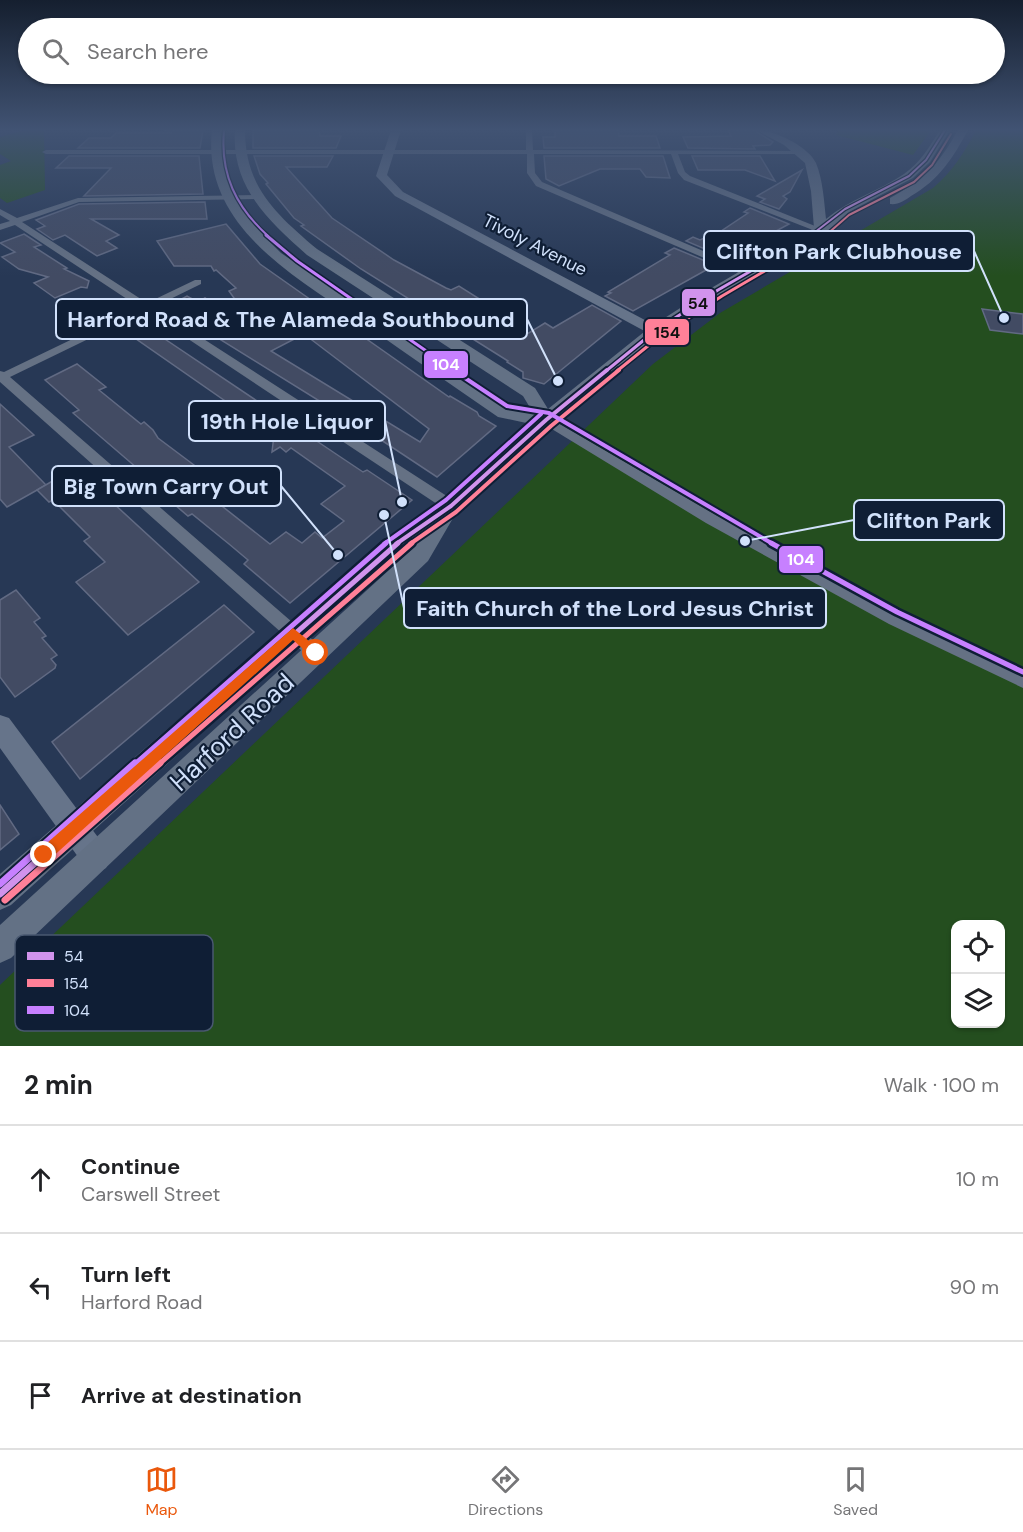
<!DOCTYPE html>
<meta charset="utf-8">
<style>
:root{--surface:#fff;--page:#f2f2f2;--text:#202124;--muted:#757577;--line:#e0e0e0;--accent:#ea580c}
body{margin:0;font-family:"DM Sans",sans-serif;background:var(--page);color:var(--text)}
.controls{position:absolute;right:18px;bottom:18px;display:grid;overflow:hidden;border-radius:12px;box-shadow:0 2px 4px #0004}
.controls button{width:54px;height:54px;display:grid;place-items:center;padding:0;border:0;border-bottom:2px solid var(--line);background:var(--surface);color:var(--text);font:30px sans-serif}
.stop{position:absolute;width:18px;height:18px;margin:-14px;border:4px solid #ea580c;border-radius:50%;background:#fff}
.stop.end{background:#ea580c;border-color:#fff;box-shadow:0 2px 6px #0008}
.list{margin:0;padding:0;list-style:none}
h2{display:flex;justify-content:space-between;align-items:center;height:78px;margin:0;padding:0 24px;font-size:26px}
h2 small{font-size:20px;font-weight:400;color:var(--muted)}
.list li{display:grid;grid-template-columns:39px 1fr auto;gap:18px;align-items:center;box-sizing:border-box;height:108px;padding:0 24px;border-top:2px solid var(--line)}
.list b{display:block;font-size:22px;white-space:nowrap}
.list p{margin:0;font-size:20px;white-space:nowrap;color:var(--muted)}
.list em{font-size:20px;font-style:normal;color:var(--muted)}
.icon{flex:none;width:33px;height:33px;fill:none;stroke:currentColor;stroke-width:2;stroke-linecap:round;stroke-linejoin:round}
.map{position:relative;flex:none;width:1023px;height:1046px;overflow:hidden}
.search{position:absolute;background:var(--surface);box-shadow:0 2px 4px #0004;left:18px;right:18px;top:18px;height:66px;display:flex;align-items:center;gap:15px;box-sizing:border-box;padding:0 21px;border-radius:33px;color:var(--muted);font-size:22px}
.sheet{height:402px;background:var(--surface)}
nav{display:flex;justify-content:space-around;align-items:center;box-sizing:border-box;height:84px;border-top:2px solid var(--line);background:var(--surface);font-size:16px;color:var(--muted)}
nav a{display:grid;justify-items:center;gap:3px}
nav .on{color:var(--accent)}
.map>svg:first-child{display:block}
</style>
<div class="map">
<svg width="1023" height="1046" viewBox="0 0 1023 1046">
<rect width="100%" height="100%" fill="#273855"/>
<g fill="#244e1f" fill-rule="evenodd">
<polygon points="26,130 44,130 45,190 7,203 0,198 0,165 11,161 0,154 0,137"/>
<polygon points="839,130 931,130 913,155 836,135"/>
<path d="M976,130H1023V1046H0V985L653,364L720,313L933,188C953,171 964,153 976,130ZM956,924H1000V1024H956Z"/>
</g>
<g fill="#424b63" stroke="#616a83" stroke-width="1.5" fill-rule="evenodd">
<polygon points="164,130 203,130 200,148 78,148 89,138 111,138 116,133 172,133"/>
<polygon points="253,130 319,130 320,136 341,136 336,148 253,148"/>
<polygon points="555,130 618,130 619,136 656,136 660,148 544,148 543,137 555,137"/>
<polygon points="728,130 754,130 773,142 770,145 753,146 755,149 688,148 683,137 731,136"/>
<polygon points="69,156 199,156 203,194 84,196 111,168 56,168"/>
<polygon points="254,156 333,156 327,167 286,167 332,218 394,260 446,288 451,290 459,286 489,305 479,310 524,336 545,323 553,328 592,305 621,321 544,384 523,378 523,372 507,362 508,361 361,269 301,226 304,225 294,218 266,184 268,183 260,174"/>
<polygon points="544,156 663,156 670,178 646,177 640,169 600,169 559,186 546,179"/>
<polygon points="692,156 760,156 775,181 745,170 698,170"/>
<polygon points="802,170 790,192 783,196 787,199 779,209 760,202 765,199 757,196"/>
<polygon points="205,202 207,219 91,219 119,235 106,241 117,248 97,256 65,235 53,240 37,229 45,226 36,220 79,204"/>
<polygon points="750,208 789,224 726,258 686,241 693,237 700,240 721,231 748,213 744,212"/>
<path d="M226,224L260,264L449,397L450,396L477,412L479,416L496,426L437,477L363,428L171,309L174,307L170,305L187,296L198,302L205,298L259,333L229,291L236,288L216,270L214,271L211,266H174L157,241ZM304,334L429,429L420,442L271,351Z"/>
<polygon points="24,234 41,245 34,247 67,268 64,269 89,281 87,288 81,287 55,298 34,283 48,277 19,269 2,257 15,252 0,243"/>
<polygon points="674,248 715,265 633,311 605,296 611,293 608,292 670,255 665,253"/>
<polygon points="982,309 1023,314 1023,334 990,330"/>
<polygon points="135,319 342,458 363,472 367,470 412,500 290,603 244,564 248,560 229,544 192,514 188,516 142,477 144,476 135,469 137,468 73,413 79,410 45,380 77,364 106,387 99,390 141,424 144,422 153,430 158,438 202,471 198,473 224,491 213,499 270,544 286,532 302,543 315,532 322,538 344,521 321,504 345,486 291,448 286,452 280,447 272,452 274,435 119,327"/>
<polygon points="0,404 34,435 9,447 46,485 7,507 0,499"/>
<polygon points="75,468 199,582 128,635 76,582 105,562 84,541 90,537 53,500 49,502 37,490"/>
<polygon points="16,590 40,618 34,622 46,636 42,638 57,655 51,659 56,665 55,668 15,697 0,677 0,600"/>
<polygon points="224,605 254,632 80,779 52,742"/>
<polygon points="0,805 19,834 0,850"/>
</g>
<g fill="none" stroke-linecap="round" stroke-linejoin="round">
<g fill="#657184" fill-rule="evenodd">
<polygon points="526,130 532,130 533,150 802,151 802,153 800,154 678,154 685,172 690,176 825,230 818,232 684,180 678,173 671,154 534,154 535,173 542,182 750,271 750,275 744,275 536,186 527,173 527,154 46,154 42,152 46,150 526,150"/>
<polygon points="261,195 262,197 258,199 79,202 22,222 147,303 195,280 201,280 201,284 154,307 456,502 458,506 456,510 446,510 146,311 10,377 322,648 324,653 322,658 316,660 310,658 0,382 0,371 4,372 139,307 15,225 0,230 0,224 10,221 0,215 0,209 17,218 78,198"/>
<polygon points="546,416 716,515 899,614 1023,672 1023,688 889,624 706,523 542,423 540,420"/>
</g>
<g fill="#66748a" fill-rule="evenodd">
<polygon points="391,130 401,130 387,175 403,192 660,328 662,331 660,334 650,334 395,196 376,176"/>
<polygon points="0,715 9,718 106,848 110,858 106,868 96,872 86,868 0,748"/>
</g>
<g fill="#637185" fill-rule="evenodd">
<path d="M212,130H222C218,186 244,216 281,253L509,408L532,411L523,396L307,255C268,220 231,187 235,130H245C245,187 276,214 317,249L535,388L548,409L649,328L713,287L814,228L811,191L805,163L784,145L756,130C774,130 808,146 816,163C823,180 824,201 826,219C850,199 879,191 904,174C920,163 930,146 940,130H950L930,162L913,178L849,212L826,233L723,293L661,334L552,424L456,513L428,561L11,958L0,963V925L412,549L418,540L404,550L11,905L0,910V874L388,538L444,500L531,424L498,417C454,387 410,356 367,326C298,278 201,228 212,130Z"/>
<path d="M958,130H968C953,158 939,180 911,196C904,201 898,205 890,204V198C925,179 938,165 958,130Z"/>
</g>
<defs>
<polyline id="bus-1-far4" points="810,236 845,209 909,176 926,160 945,130"/>
<polyline id="bus-1-far3" points="606,371 655,331 718,290 813,235"/>
<polyline id="bus-1-far2" points="396,544 451,506 546,420 607,370"/>
<polyline id="bus-1-far1" points="146,765 398,543"/>
<polyline id="bus-1" points="0,894 148,763"/>
<polyline id="bus-2-far4" points="825,236 849,215 914,182 932,165 951,134"/>
<polyline id="bus-2-far3" points="617,371 659,337 722,296 826,235"/>
<polyline id="bus-2-far2" points="410,544 456,512 551,426 619,370"/>
<polyline id="bus-2-far1" points="158,765 412,543"/>
<polyline id="bus-2" points="5,900 160,763"/>
<path id="bus-3-far4" d="M224,131C220,174 236,207 268,236"/>
<polyline id="bus-3-far3" points="266,235 297,261 455,371"/>
<g id="bus-3-far2">
<polyline points="453,370 507,406 549,413 773,544"/>
<polyline points="384,544 446,500 541,414"/>
</g>
<g id="bus-3-far1">
<polyline points="771,543 897,612 1023,672"/>
<polyline points="134,765 386,543"/>
</g>
<polyline id="bus-3" points="0,884 135,763"/>
</defs>
<use href="#bus-1-far4" stroke="#0f1e35" stroke-width="4.5"/>
<use href="#bus-1-far3" stroke="#0f1e35" stroke-width="6"/>
<use href="#bus-1-far2" stroke="#0f1e35" stroke-width="8"/>
<use href="#bus-1-far1" stroke="#0f1e35" stroke-width="10"/>
<use href="#bus-1" stroke="#0f1e35" stroke-width="11"/>
<use href="#bus-2-far4" stroke="#0f1e35" stroke-width="4.5"/>
<use href="#bus-2-far3" stroke="#0f1e35" stroke-width="6"/>
<use href="#bus-2-far2" stroke="#0f1e35" stroke-width="8"/>
<use href="#bus-2-far1" stroke="#0f1e35" stroke-width="10"/>
<use href="#bus-2" stroke="#0f1e35" stroke-width="11"/>
<use href="#bus-3-far4" stroke="#0f1e35" stroke-width="4.5"/>
<use href="#bus-3-far3" stroke="#0f1e35" stroke-width="6"/>
<use href="#bus-3-far2" stroke="#0f1e35" stroke-width="8"/>
<use href="#bus-3-far1" stroke="#0f1e35" stroke-width="10"/>
<use href="#bus-3" stroke="#0f1e35" stroke-width="11"/>
<use href="#bus-1-far4" stroke="#d193ec" stroke-width="2"/>
<use href="#bus-1-far3" stroke="#d193ec" stroke-width="3"/>
<use href="#bus-1-far2" stroke="#d193ec" stroke-width="4"/>
<use href="#bus-1-far1" stroke="#d193ec" stroke-width="5"/>
<use href="#bus-1" stroke="#d193ec" stroke-width="7"/>
<use href="#bus-2-far4" stroke="#ff8098" stroke-width="2"/>
<use href="#bus-2-far3" stroke="#ff8098" stroke-width="3"/>
<use href="#bus-2-far2" stroke="#ff8098" stroke-width="4"/>
<use href="#bus-2-far1" stroke="#ff8098" stroke-width="5"/>
<use href="#bus-2" stroke="#ff8098" stroke-width="7"/>
<use href="#bus-3-far4" stroke="#c780ff" stroke-width="2"/>
<use href="#bus-3-far3" stroke="#c780ff" stroke-width="3"/>
<use href="#bus-3-far2" stroke="#c780ff" stroke-width="4"/>
<use href="#bus-3-far1" stroke="#c780ff" stroke-width="5"/>
<use href="#bus-3" stroke="#c780ff" stroke-width="7"/>
</g>
<linearGradient id="sky" x2="0" y2="1"><stop stop-color="#151f2f"/><stop offset="0.47" stop-color="#415373"/><stop offset="1" stop-color="#415373" stop-opacity="0"/></linearGradient>
<rect width="1023" height="276" fill="url(#sky)"/>
<polygon fill="#ea580c" points="293,628 320,650 320,657 312,657 293,640 49,860 44,862 39,860 37,855 39,850"/>
<g text-anchor="middle" dominant-baseline="central" stroke-width="4.5" stroke-linejoin="round" paint-order="stroke">
<g font-size="18" fill="#d1e1fb" stroke="#0f1e35">
<text transform="translate(535 245) rotate(27)">Tivoly Avenue</text>
</g>
<g font-size="26" fill="#d1e1fb" stroke="#0f1e35">
<text transform="translate(232 732) rotate(-43)">Harford Road</text>
</g>
</g>
<rect x="15" y="935" width="198" height="96" rx="9" fill="#0f1e35" stroke="#495870" stroke-width="1.5"/>
<rect x="27" y="952" width="27" height="8" fill="#d193ec"/>
<rect x="27" y="979" width="27" height="8" fill="#ff8098"/>
<rect x="27" y="1006" width="27" height="8" fill="#c780ff"/>
<g font-size="16" fill="#d1e1fb">
<text x="64" y="962">54</text>
<text x="64" y="989">154</text>
<text x="64" y="1016">104</text>
</g>
<path fill="none" stroke="#d1e1fb" stroke-width="2" d="M1004 318L974 251M558 381L527 319M402 502L385 421M338 555L281 486M745 541L854 520M384 515L404 608"/>
<g fill="#d1e1fb" stroke="#0f1e35" stroke-width="2">
<circle cx="1004" cy="318" r="6"/>
<circle cx="558" cy="381" r="6"/>
<circle cx="402" cy="502" r="6"/>
<circle cx="338" cy="555" r="6"/>
<circle cx="745" cy="541" r="6"/>
<circle cx="384" cy="515" r="6"/>
</g>
<g fill="#0f1e35" stroke="#d1e1fb" stroke-width="2">
<rect x="704" y="231" width="270" height="40" rx="6"/>
<rect x="56" y="299" width="471" height="40" rx="6"/>
<rect x="189" y="401" width="196" height="40" rx="6"/>
<rect x="52" y="466" width="229" height="40" rx="6"/>
<rect x="854" y="500" width="150" height="40" rx="6"/>
<rect x="404" y="588" width="422" height="40" rx="6"/>
</g>
<g font-size="22" text-anchor="middle" font-weight="bold" fill="#d1e1fb">
<text x="839" y="259">Clifton Park Clubhouse</text>
<text x="291" y="327">Harford Road &amp; The Alameda Southbound</text>
<text x="287" y="429">19th Hole Liquor</text>
<text x="166" y="494">Big Town Carry Out</text>
<text x="929" y="528">Clifton Park</text>
<text x="615" y="616">Faith Church of the Lord Jesus Christ</text>
</g>
<g stroke="#0f1e35" stroke-width="2">
<rect x="681" y="288" width="35" height="29" rx="6" fill="#d193ec"/>
<rect x="644" y="318" width="46" height="28" rx="6" fill="#ff8098"/>
<rect x="423" y="350" width="46" height="29" rx="6" fill="#c780ff"/>
<rect x="778" y="545" width="46" height="29" rx="6" fill="#c780ff"/>
</g>
<g font-size="16" text-anchor="middle" font-weight="bold" fill="#fff">
<text x="446" y="370">104</text>
<text x="801" y="565">104</text>
</g>
<g font-size="16" text-anchor="middle" font-weight="bold" fill="#111">
<text x="698" y="309">54</text>
<text x="667" y="338">154</text>
</g>
</svg>
<div class="controls">
<button><svg class="icon" aria-label="locate" viewBox="0 0 24 24"><circle cx="12" cy="12" r="6"/><path d="M12 2v4M12 18v4M2 12h4M18 12h4"/></svg></button>
<button><svg class="icon" aria-label="layers" viewBox="0 0 24 24"><path d="M12 4l9 5-9 5-9-5zM3 14l9 5 9-5"/></svg></button>
</div>
<div class="stop" style="left:316px;top:653px"></div>
<div class="stop end" style="left:44px;top:855px"></div>
<div class="search"><svg class="icon" aria-label="search" viewBox="0 0 24 24"><circle cx="10" cy="10" r="6"/><path d="M15 15l6 6"/></svg>Search here</div>
</div>
<section class="sheet">
<h2>2 min<small>Walk · 100 m</small></h2>
<ul class="list">
<li><svg class="icon" aria-label="ahead" viewBox="0 0 24 24"><path d="M12 20V5M6 11l6-6 6 6"/></svg><div><b>Continue</b><p>Carswell Street</p></div><em>10 m</em></li>
<li><svg class="icon" aria-label="left" viewBox="0 0 24 24"><path d="M17 20v-9H6M10 6l-5 5 5 5"/></svg><div><b>Turn left</b><p>Harford Road</p></div><em>90 m</em></li>
<li><svg class="icon" aria-label="arrive" viewBox="0 0 24 24"><path d="M6 21V4h12l-3 4 3 4H6"/></svg><div><b>Arrive at destination</b></div></li>
</ul>
</section>
<nav>
<a class="on"><svg class="icon" aria-label="map" viewBox="0 0 24 24"><path d="M3 6l6-2 6 2 6-2v14l-6 2-6-2-6 2zM9 4v14M15 6v14"/></svg>Map</a>
<a><svg class="icon" aria-label="directions" viewBox="0 0 24 24"><path d="M12 3l9 9-9 9-9-9zM9 14v-3h6M13 9l2 2-2 2"/></svg>Directions</a>
<a><svg class="icon" aria-label="saved" viewBox="0 0 24 24"><path d="M7 4h10v16l-5-4-5 4z"/></svg>Saved</a>
</nav>
